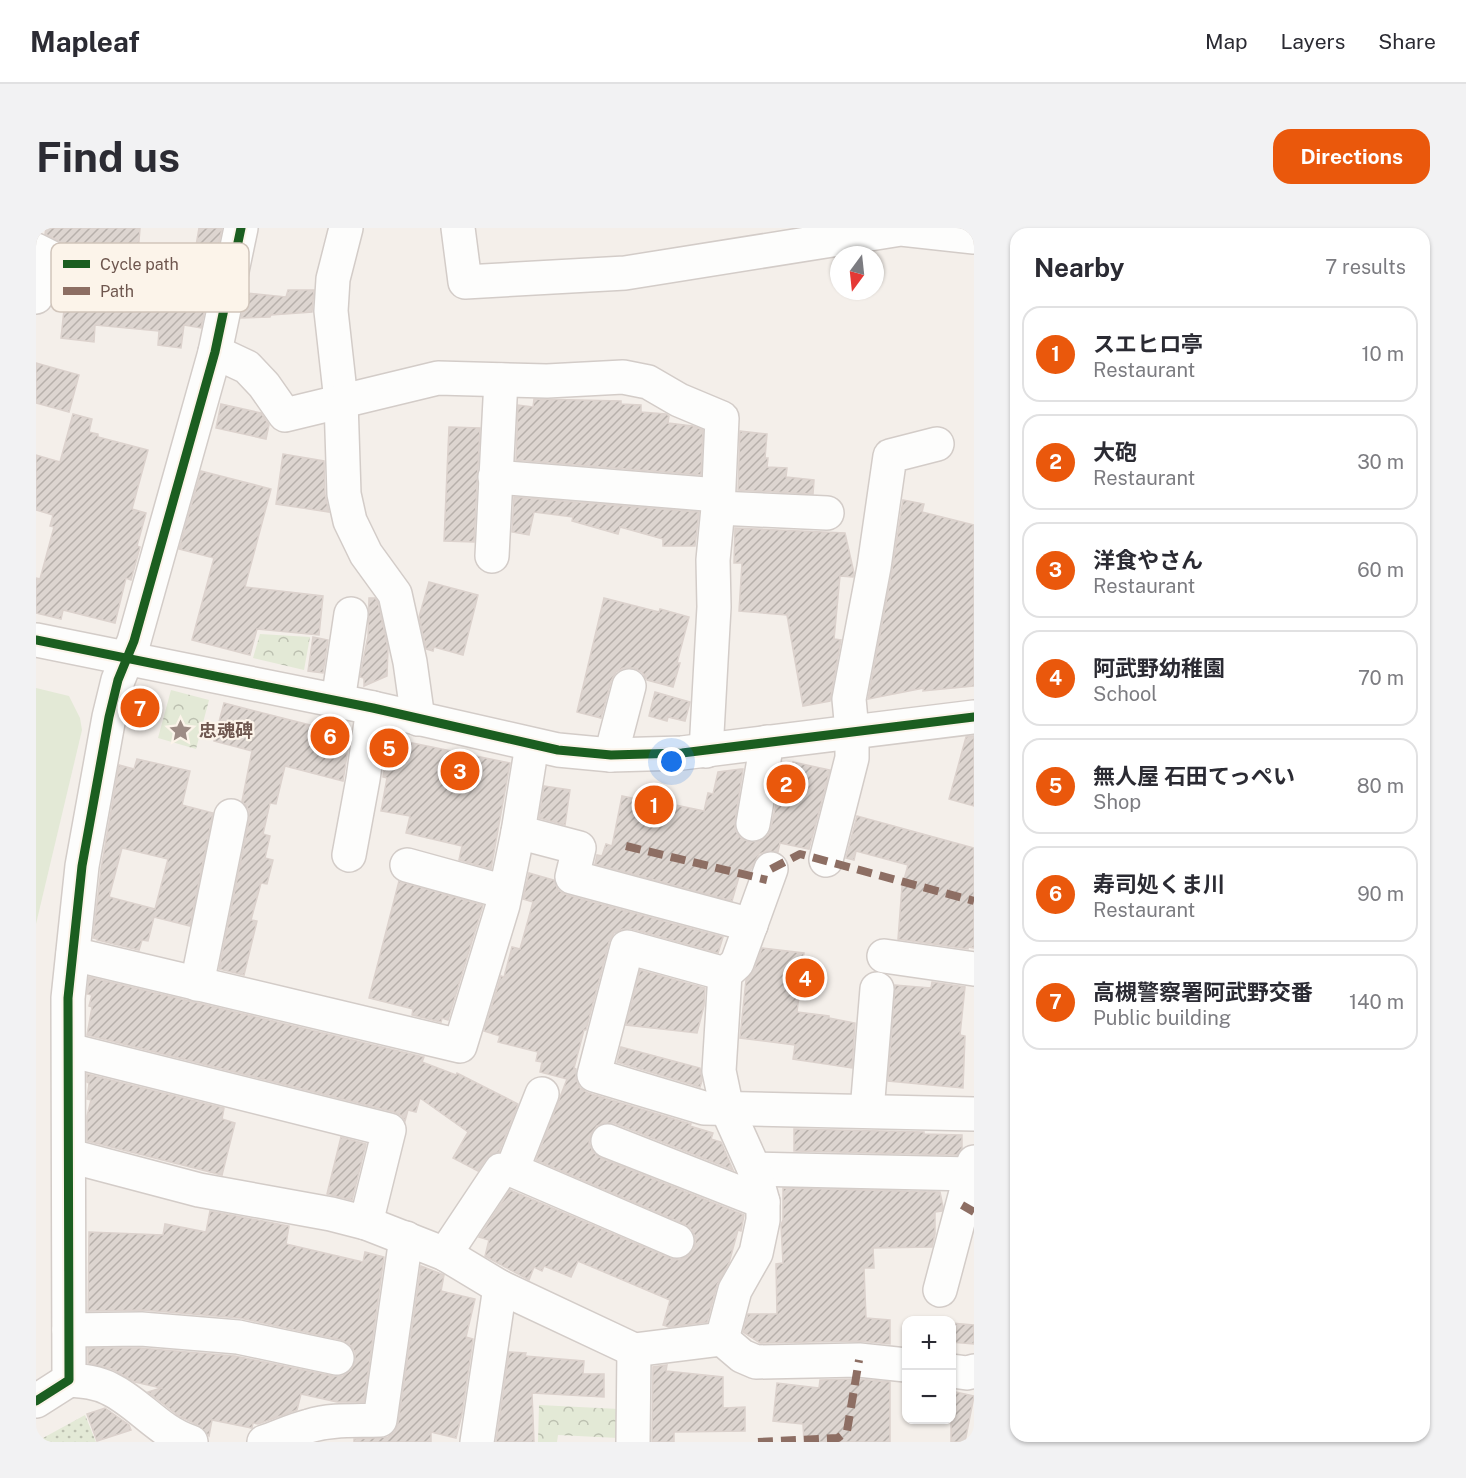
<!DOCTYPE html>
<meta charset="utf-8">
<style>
:root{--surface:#fff;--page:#f2f2f3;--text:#2b2b33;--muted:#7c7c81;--line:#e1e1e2;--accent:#ea580c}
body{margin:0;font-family:"Public Sans","Noto Sans JP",sans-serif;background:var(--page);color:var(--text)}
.controls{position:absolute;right:18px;bottom:18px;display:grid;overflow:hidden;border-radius:12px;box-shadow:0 2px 4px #0004}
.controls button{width:54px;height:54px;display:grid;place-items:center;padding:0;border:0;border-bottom:2px solid var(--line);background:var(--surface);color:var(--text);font:30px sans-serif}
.compass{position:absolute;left:794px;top:18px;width:54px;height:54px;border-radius:50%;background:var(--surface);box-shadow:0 2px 4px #0004;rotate:195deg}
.you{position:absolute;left:636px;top:534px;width:21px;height:21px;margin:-15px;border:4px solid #fff;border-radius:50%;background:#1a73e8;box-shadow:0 0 0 9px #1a73e833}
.badge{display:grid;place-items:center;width:39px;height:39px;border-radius:50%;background:var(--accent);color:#fff;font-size:20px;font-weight:700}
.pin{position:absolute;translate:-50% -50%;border:3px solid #fff;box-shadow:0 2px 6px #0006}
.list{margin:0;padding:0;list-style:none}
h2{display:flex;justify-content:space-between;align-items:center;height:78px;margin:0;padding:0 24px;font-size:26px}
h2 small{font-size:20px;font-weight:400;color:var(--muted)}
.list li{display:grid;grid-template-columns:39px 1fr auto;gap:18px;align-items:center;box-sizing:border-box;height:96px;margin:0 12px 12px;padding:0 12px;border:2px solid var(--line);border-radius:18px}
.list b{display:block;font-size:22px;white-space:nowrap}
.list p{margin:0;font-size:20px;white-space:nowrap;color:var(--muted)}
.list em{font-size:20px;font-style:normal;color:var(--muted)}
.map{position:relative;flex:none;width:938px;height:1214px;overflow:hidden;border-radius:18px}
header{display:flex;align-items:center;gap:36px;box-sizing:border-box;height:84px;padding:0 30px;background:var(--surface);border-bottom:2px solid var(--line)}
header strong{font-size:28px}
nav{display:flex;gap:33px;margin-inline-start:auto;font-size:21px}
.intro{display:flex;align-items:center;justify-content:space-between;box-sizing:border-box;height:144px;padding:0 36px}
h1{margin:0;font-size:42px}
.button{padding:15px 27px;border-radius:18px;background:var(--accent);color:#fff;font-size:21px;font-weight:700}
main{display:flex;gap:36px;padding:0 36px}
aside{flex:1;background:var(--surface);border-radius:18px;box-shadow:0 2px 4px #0004}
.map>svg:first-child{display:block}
</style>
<header>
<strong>Mapleaf</strong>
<nav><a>Map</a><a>Layers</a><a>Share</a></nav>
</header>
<div class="intro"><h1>Find us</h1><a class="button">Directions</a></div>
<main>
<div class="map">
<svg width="938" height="1214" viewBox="0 0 938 1214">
<defs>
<pattern id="grass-dots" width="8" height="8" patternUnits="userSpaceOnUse" patternTransform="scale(1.5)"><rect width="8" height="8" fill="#e3e9d6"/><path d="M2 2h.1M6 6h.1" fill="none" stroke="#bcc0b0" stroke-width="1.8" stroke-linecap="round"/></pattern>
<pattern id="forest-crowns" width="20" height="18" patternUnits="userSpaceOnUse" patternTransform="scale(1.5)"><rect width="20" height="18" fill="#e3e9d6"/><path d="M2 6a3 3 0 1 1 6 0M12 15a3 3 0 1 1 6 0" fill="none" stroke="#bcc0b0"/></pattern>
<pattern id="building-hatch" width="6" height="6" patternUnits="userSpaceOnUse" patternTransform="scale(1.5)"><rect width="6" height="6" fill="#ddd5d0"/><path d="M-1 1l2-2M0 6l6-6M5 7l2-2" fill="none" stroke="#b7b0ab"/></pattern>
</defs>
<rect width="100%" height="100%" fill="#f4efea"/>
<polygon fill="url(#grass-dots)" points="49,1187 60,1214 8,1214 7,1210"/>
<g fill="url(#forest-crowns)">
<polygon points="224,406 274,409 268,442 217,430"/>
<polygon points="135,462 173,472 160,521 122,510"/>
<polygon points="503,1177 583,1181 582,1210 522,1207 521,1214 502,1214"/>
</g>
<polygon fill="#e3e9d6" points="0,460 33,468 44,490 46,502 0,696"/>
<g fill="url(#building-hatch)" stroke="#dcd2cd" stroke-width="1.5" fill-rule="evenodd">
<polygon points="10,0 104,0 100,53 153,59 163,0 186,0 165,100 148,97 145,120 122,117 123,103 59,97 58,114 25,110 34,24 23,13 9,6"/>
<polygon points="252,62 278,62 276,84 235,87 234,89 205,90 211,65 250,69"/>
<polygon points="0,135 43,147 33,184 0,175"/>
<polygon points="498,171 585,173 585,176 605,177 605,184 630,186 633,188 632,195 657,198 667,202 665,247 480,232 482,177 497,179"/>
<polygon points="185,176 225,185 233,197 230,211 180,200"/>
<polygon points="37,186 56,191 53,204 62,206 62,209 112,222 96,281 110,285 101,318 104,319 95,352 90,350 79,395 27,382 25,391 0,385 0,350 4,351 18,299 14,298 17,287 0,282 0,227 24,234"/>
<polygon points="413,199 444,200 438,314 408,313"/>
<polygon points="704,203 731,206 729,230 732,230 731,239 751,240 750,249 778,252 777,266 702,262"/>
<polygon points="247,226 288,233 289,267 293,284 240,276"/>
<polygon points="165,243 235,261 209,359 287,368 283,407 221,401 214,427 156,412 178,330 143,321"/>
<polygon points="478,269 663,284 659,318 627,318 627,311 584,299 582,306 536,293 537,289 498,284 493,307 476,304"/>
<polygon points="867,272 888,276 886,284 938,297 938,458 887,463 888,460 832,471 856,342"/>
<polygon points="699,300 809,305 818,345 817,349 804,348 798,411 805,412 794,473 767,478 751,387 703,383 706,335 698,335"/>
<polygon points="393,354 442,367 427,427 398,419 397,423 390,421 383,389"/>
<polygon points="333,370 339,370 342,374 352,420 351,448 328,458 328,450 324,449 332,408"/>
<polygon points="568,370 623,384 624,381 653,389 641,435 644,435 637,459 611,452 606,444 598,440 587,440 580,444 575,453 565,490 541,484"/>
<polygon points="277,409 292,412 287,445 272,443"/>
<polygon points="619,464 654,474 649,493 632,489 631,493 613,488"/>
<polygon points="188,475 282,499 284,491 311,498 311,501 315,502 307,553 249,538 240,576 234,575 227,606 234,608 229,630 237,632 231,656 225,655 215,692 221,693 208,747 183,741 213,592 213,582 206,573 216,523 178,513"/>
<polygon points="938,508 938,578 913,571 930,509"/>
<polygon points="352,510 474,535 455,641 423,632 426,618 370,605 374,588 345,583 351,550 347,549"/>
<path d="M101,531L154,543L146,577L177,585L154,698L118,689L112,713L106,712L103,722L61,712V711L57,710L65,641L83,537L98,541ZM86,620L132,631L119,681L73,669Z"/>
<polygon points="757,534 794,542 773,621 744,615 742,624 732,623 723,626 714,643 705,642 696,673 559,636 561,627 566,628 570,616 576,618 586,568 609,573 611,562 631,565 630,575 668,583 672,565 677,566 682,544 705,541 707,541 699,593 699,602 705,610 713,614 724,613 732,607 735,600 747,541 755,543"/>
<polygon points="508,558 534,562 529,597 503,590"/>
<polygon points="821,588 938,620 938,720 932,719 932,721 862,711 866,659 872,637 820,623 818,632 810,630"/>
<polygon points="493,645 518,652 522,662 531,667 687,709 682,725 596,701 587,701 578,705 573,714 550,802 548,802 538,840 540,841 540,851 544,860 552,865 655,896 654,898 677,905 675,911 685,914 697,942 578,895 569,895 561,898 555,906 553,915 557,924 565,930 708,987 705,1003 702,1002 693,1035 681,1057 671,1094 633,1099 627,1097 634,1072 542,1033 535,1049 508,1038 506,1043 498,1039 493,1052 449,1028 453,1012 443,1009 474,962 634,1030 643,1032 652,1028 658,1021 660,1011 656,1002 648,996 500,932 531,851 504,844 506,834 500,833 502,824 462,814 464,808 448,803 465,748 468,749 476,719 484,721 497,674 487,671"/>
<polygon points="363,653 447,677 412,792 406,790 405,794 376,787 377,781 333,770"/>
<polygon points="726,720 768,725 761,784 793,788 793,790 819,795 816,840 757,831 759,817 704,810 710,752 718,742"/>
<polygon points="604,742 669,760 668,778 661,805 590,797"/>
<polygon points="53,749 388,829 386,834 420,847 421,845 482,876 463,924 456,926 450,931 442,943 417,930 432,904 384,870 380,884 372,882 369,893 366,888 358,884 51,807 56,779 53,778 56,767 51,766"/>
<polygon points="896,754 929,759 924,807 929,808 927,860 852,853 859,757 895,760"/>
<polygon points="585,819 664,840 666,853 664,859 581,834"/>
<polygon points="51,846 188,880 186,891 199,895 186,947 51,913 51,888 55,872 51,871 53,855 51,854"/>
<polygon points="758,901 888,904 888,906 926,907 926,920 921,927 758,923"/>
<polygon points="305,909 330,916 316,972 291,966"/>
<polygon points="747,960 904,964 907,979 906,983 899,984 899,1006 896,1019 837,1020 838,1040 828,1040 830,1090 854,1092 854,1116 823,1113 724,1115 707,1104 712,1086 741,1086 740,1036 747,1035 745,997 747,992"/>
<polygon points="174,983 253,998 250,1016 327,1034 329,1024 348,1029 328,1174 301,1174 265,1166 261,1182 222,1196 217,1195 216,1200 176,1192 173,1208 162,1197 143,1188 112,1164 125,1160 99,1154 76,1141 52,1135 52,1120 104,1120 199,1128 297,1148 307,1148 315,1142 319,1133 319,1124 313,1116 305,1112 204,1090 107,1082 52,1083 53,1004 127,1007 129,996 170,1004"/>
<polygon points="385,1038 408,1047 405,1063 439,1071 430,1109 437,1111 426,1186 420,1210 395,1204 395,1214 318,1214 318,1211 352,1209 359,1203 362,1195"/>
<polygon points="915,1095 938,1097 938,1116 915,1114"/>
<polygon points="473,1124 490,1125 489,1128 548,1133 547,1146 568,1146 568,1169 496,1165 498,1214 460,1214"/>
<polygon points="631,1137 630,1143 687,1149 687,1180 709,1179 709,1203 638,1204 638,1214 616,1214 617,1139"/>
<polygon points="822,1151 854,1154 854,1214 768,1214 767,1196 737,1193 741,1155 783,1160 784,1152"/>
<polygon points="915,1163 938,1168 929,1214 915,1214"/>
<polygon points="69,1180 93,1197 95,1202 61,1213 51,1186"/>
</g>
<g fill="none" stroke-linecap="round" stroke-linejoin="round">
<defs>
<g id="minor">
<polyline points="310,0 297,51 295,83 305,173 308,266 314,293 330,326 359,366 374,434 382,491"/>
<polyline points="422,0 429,54 589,45 865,1 938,9"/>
<polyline points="0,22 14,29 0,69"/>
<polyline points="179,124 211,139 228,157 249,187 402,150 511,153 587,149 612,154 643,172 686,190 682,280 677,332 678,379 670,523"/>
<polyline points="459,249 682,267"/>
<polyline points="682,280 791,285"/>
<polyline points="456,328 465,152"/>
<polyline points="0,412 337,480 522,522 575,527 646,525 938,489"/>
<polyline points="302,473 315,386"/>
<polyline points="575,527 593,458"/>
<polyline points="717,596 731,514"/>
<polyline points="482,604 543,620 536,649 715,697"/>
<polyline points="313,627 327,551 337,480"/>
<polyline points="790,632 816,530 816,503 813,471 838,339 854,228 901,216"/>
<polyline points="371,637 469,664"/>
<polyline points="37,726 424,818 467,677 482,604 496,517"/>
<polyline points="848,728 938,741"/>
<polyline points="689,746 591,719 558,847 668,880 938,886"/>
<polyline points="161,756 195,588"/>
<polyline points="33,822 353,902 330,995"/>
<polyline points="831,883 841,761"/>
<polyline points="572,913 727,974"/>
<polyline points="34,928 163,962 295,986 330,995 409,1026 464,1059 598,1122 686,1111 706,1128 720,1134 823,1132 870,1137"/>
<polyline points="718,941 935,946"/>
<polyline points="476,942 641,1013"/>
<polyline points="409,1026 465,942 476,942 506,866"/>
<polyline points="904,1062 938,934"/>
<polyline points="33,1102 105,1101 202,1109 301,1130"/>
<polyline points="686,1111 699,1062 720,1025 727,992 727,974 718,941 691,881 683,843 689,746 701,735 735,641"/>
<polyline points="916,1143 931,1145 938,1143"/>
<path d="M33,1152C47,1153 61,1154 74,1161C103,1175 123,1204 155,1214"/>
<polyline points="0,1173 33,1152 32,770 46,638 73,489 82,452 98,413 179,124 205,0"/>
<path d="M228,1214C243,1209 257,1202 273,1198C296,1191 320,1193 344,1192L370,1010"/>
<polyline points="441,1214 464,1059"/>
<polyline points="597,1214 598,1122"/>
</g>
</defs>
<use href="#minor" stroke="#d3ccc8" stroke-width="36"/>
<use href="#minor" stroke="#fdfdfc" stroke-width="33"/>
<g stroke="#8d6e63" stroke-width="8" stroke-dasharray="15 8" stroke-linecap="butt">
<polyline points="590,618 731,652"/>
<polyline points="735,641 764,626 938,673"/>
<polyline points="926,977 938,984"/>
<polyline points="722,1214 802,1210 811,1203 823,1132"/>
</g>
<defs>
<g id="cycleway">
<polyline points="0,412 337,480 522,522 575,527 646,525 938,489"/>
<polyline points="0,1173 33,1152 32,770 46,638 73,489 82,452 98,413 179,124 205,0"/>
</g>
</defs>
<use href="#cycleway" stroke="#fcf4ea" stroke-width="13"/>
<use href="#cycleway" stroke="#1b5e20" stroke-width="9"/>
</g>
<defs>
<symbol id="sight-bare" viewBox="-9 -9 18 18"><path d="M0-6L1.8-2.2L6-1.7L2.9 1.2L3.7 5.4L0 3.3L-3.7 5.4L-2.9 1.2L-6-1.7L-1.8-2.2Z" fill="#9d8c85" stroke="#fcf4ea" stroke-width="2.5" paint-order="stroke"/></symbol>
</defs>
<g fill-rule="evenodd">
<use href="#sight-bare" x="128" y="486" width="33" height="33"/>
</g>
<g text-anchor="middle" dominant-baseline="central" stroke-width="4.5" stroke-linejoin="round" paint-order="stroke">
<g font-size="18" font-weight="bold" fill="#6e564e" stroke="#fcf4ea" text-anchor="start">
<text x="163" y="502">忠魂碑</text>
</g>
</g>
<rect x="15" y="15" width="198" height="69" rx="9" fill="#fcf4ea" stroke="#d1c5bb" stroke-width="1.5"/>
<rect x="27" y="32" width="27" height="8" fill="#1b5e20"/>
<rect x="27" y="59" width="27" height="8" fill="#8d6e63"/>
<g font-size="16" fill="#6e564e">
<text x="64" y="42">Cycle path</text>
<text x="64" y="69">Path</text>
</g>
</svg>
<div class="controls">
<button>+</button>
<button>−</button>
</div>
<svg class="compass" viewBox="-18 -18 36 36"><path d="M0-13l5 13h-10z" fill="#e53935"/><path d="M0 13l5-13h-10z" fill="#7c7c81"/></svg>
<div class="you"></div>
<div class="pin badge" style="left:618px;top:577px">1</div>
<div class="pin badge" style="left:750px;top:556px">2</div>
<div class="pin badge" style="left:424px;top:543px">3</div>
<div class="pin badge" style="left:769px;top:750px">4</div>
<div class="pin badge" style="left:353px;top:520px">5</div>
<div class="pin badge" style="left:294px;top:508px">6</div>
<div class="pin badge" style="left:104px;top:480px">7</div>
</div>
<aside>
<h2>Nearby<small>7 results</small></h2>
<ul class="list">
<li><span class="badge">1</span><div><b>スエヒロ亭</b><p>Restaurant</p></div><em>10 m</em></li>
<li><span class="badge">2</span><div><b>大砲</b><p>Restaurant</p></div><em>30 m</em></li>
<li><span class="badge">3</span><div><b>洋食やさん</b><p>Restaurant</p></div><em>60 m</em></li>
<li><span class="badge">4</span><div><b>阿武野幼稚園</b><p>School</p></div><em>70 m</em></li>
<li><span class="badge">5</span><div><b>無人屋 石田てっぺい</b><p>Shop</p></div><em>80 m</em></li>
<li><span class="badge">6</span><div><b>寿司処くま川</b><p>Restaurant</p></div><em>90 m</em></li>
<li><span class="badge">7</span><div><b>高槻警察署阿武野交番</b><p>Public building</p></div><em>140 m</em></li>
</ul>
</aside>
</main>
